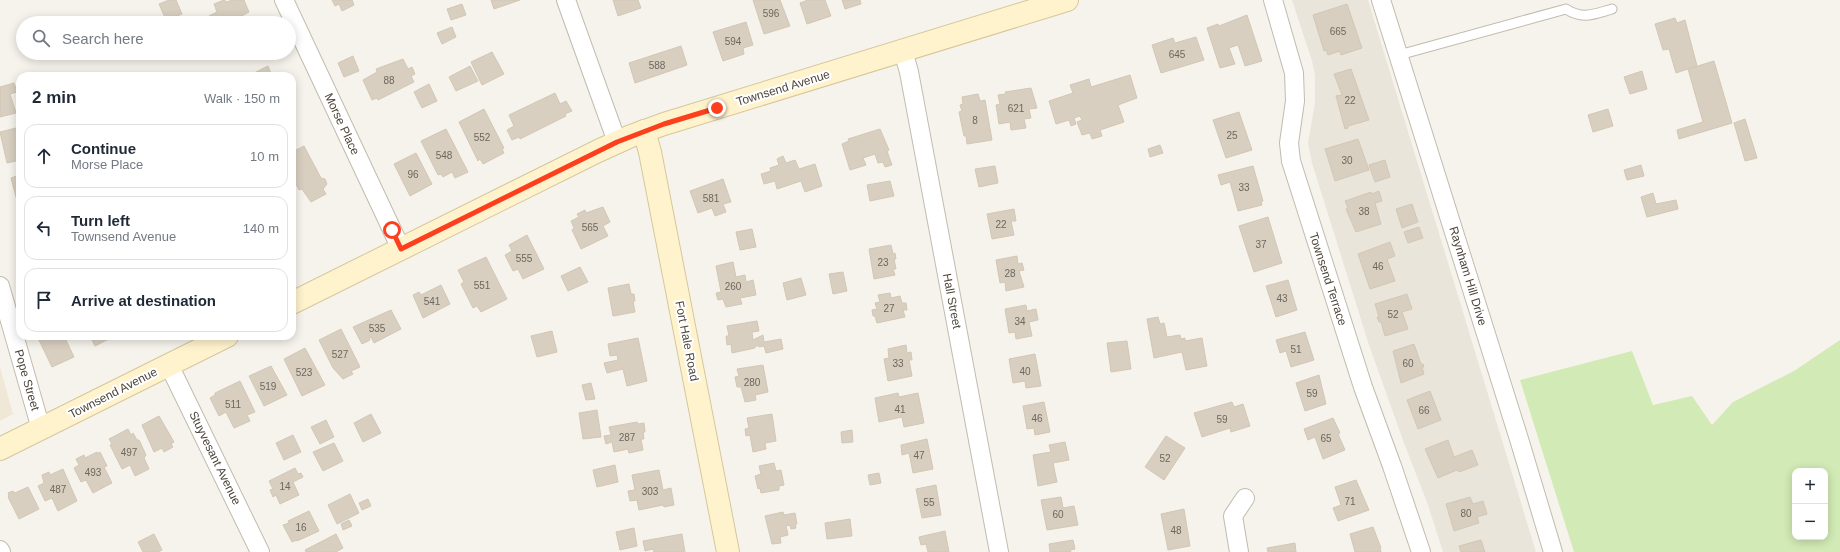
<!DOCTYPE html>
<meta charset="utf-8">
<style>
:root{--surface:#fff;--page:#f2f2f3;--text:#1f2937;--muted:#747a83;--line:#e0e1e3}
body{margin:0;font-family:Arial,sans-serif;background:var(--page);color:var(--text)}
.controls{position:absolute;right:12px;bottom:12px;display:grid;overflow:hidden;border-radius:8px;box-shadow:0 2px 10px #0003}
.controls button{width:36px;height:36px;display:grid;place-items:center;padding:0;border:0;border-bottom:1px solid var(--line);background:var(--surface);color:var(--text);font:20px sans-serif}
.stop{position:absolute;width:12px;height:12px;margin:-9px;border:3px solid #fc3f1d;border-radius:50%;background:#fff}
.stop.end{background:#fc3f1d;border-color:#fff;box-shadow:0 1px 4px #0008}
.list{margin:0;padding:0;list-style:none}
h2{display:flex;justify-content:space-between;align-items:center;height:52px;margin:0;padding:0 16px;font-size:17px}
h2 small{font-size:13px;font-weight:400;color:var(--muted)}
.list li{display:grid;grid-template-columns:26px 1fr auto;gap:12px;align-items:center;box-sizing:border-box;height:64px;margin:0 8px 8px;padding:0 8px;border:1px solid var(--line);border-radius:12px}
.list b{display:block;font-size:15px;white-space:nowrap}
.list p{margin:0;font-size:13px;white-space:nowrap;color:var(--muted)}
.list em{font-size:13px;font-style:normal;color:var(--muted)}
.icon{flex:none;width:22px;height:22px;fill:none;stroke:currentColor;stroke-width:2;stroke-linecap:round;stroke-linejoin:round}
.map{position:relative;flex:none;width:1840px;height:552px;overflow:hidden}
.search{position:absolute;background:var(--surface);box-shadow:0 2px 10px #0003;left:16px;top:16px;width:280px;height:44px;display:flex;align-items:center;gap:10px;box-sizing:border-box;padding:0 14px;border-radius:22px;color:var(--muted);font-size:15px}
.panel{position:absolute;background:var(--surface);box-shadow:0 2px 10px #0003;left:16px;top:72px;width:280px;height:268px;border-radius:12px}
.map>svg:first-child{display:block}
</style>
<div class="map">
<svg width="1840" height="552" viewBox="0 0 1840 552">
<rect width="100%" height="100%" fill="#f6f3ec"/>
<polygon fill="#eae5da" points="1292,0 1368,0 1536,552 1443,552 1428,505 1404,443 1369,345 1312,163 1308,143 1315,103 1315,75 1312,61"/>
<polygon fill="#efe8d6" points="0,367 13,414 0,421"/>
<path fill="#d2eab5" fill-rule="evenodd" d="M1840,340V552H1574L1520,380L1632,351L1653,405L1692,396L1712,425L1733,402L1794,371ZM1795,471H1825V537H1795Z"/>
<g fill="#d8cfc1" stroke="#d3c7b4">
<polygon points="169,0 176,0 182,14 166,20 159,4"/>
<polygon points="224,0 227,2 232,0 244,0 249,12 228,23 212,23 209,16 217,12 214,4"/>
<polygon points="332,0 352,0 354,5 342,11 339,4 335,6"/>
<polygon points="491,0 520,0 494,9"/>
<polygon points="613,0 638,0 641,8 618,16"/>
<polygon points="753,0 780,0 790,26 764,34"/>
<polygon points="808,0 825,0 831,16 807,24 800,3"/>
<polygon points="842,0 860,0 861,4 845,9"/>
<polygon points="462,4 466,15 451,20 447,9"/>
<polygon points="1347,4 1362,48 1341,55 1340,51 1328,55 1326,50 1324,51 1313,15"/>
<polygon points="1247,15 1262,61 1245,66 1238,45 1229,48 1235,64 1220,68 1207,28 1218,24 1219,26"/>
<polygon points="110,17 111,23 88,23"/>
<polygon points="1675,18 1677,23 1685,20 1697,66 1676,73 1669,49 1663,50 1655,24"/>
<polygon points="746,22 753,45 743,48 744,54 723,61 713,32"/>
<polygon points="452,27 456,37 442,44 437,33"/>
<polygon points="1196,37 1204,60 1161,73 1152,45 1173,38 1175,43"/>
<polygon points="681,46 687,65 635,83 629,63"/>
<polygon points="492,52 504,74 482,85 471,62"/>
<polygon points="353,56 359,71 344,77 338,63"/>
<polygon points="403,59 408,69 412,67 415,74 411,76 414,82 378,100 377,98 372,100 363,80 377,72 376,69"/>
<polygon points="1714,61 1732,123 1679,139 1677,130 1703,122 1688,69"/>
<polygon points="268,66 272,76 248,76"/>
<polygon points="470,66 478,81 456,91 449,77"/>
<polygon points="1351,69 1369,120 1348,126 1348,128 1345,129 1336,96 1342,95 1334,74"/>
<polygon points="1642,71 1647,89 1630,94 1624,77"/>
<polygon points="1130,75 1137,98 1118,105 1124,122 1100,130 1102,136 1092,139 1090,133 1082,135 1077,122 1082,120 1080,116 1074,118 1076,124 1071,126 1069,120 1056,124 1049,101 1073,93 1070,85 1089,79 1091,87"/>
<polygon points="14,83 17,92 10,94 16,113 0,117 0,87"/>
<polygon points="429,84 437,101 422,108 414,92"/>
<polygon points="1031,88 1037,108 1029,109 1031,118 1024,119 1026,128 1011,130 1010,122 999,124 996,105 1000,104 998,95 1006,94 1005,92"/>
<polygon points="555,93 560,104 566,101 572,111 565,114 566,116 520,139 519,137 512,140 507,130 514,126 509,115"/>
<polygon points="978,94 980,101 985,100 992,140 967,144 966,136 964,136 959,112 962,111 960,105 963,104 962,97"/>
<polygon points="484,109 504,148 502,149 504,153 483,164 480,159 478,161 459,122"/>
<polygon points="1608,109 1613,126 1593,132 1588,115"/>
<polygon points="1239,112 1252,150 1226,158 1213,120"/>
<polygon points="1745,119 1757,158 1745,161 1734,123"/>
<polygon points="20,127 20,160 7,163 0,132"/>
<polygon points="446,129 468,172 455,178 452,172 443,177 441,174 438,175 421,141"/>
<polygon points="880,129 889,150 887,151 892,165 885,167 883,162 878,163 875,154 863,158 866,165 850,170 842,144 849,141 848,139"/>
<polygon points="1358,139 1369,170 1335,181 1325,149"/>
<polygon points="1160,145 1163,153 1150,157 1148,149"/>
<polygon points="304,146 321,178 325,179 327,184 323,189 326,194 311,202 302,189 299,190 292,176 292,152"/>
<polygon points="416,153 432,184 410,196 394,164"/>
<polygon points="783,156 786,163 795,160 799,169 815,164 822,186 805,192 801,181 777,189 775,181 764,184 761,174 771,171 770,168 779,165 777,159"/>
<polygon points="1385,160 1390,177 1375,182 1369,165"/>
<polygon points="1641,165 1644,176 1627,180 1624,170"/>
<polygon points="995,166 998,183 979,187 975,169"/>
<polygon points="1253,166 1263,201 1261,202 1262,205 1238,211 1230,182 1221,185 1218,175"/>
<polygon points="20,175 20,208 19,208 11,178"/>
<polygon points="723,179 731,202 723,204 726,212 715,216 712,208 698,213 690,191"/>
<polygon points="890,181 894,196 870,201 867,185"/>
<polygon points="1379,191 1382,201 1375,203 1381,224 1356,232 1346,209 1348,208 1345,201 1371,192 1372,194"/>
<polygon points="1653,193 1656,204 1676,200 1678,209 1647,217 1641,197"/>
<polygon points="1412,204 1418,222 1402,228 1396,209"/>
<polygon points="603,207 610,222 603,226 608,236 581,249 572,230 574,228 571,221 579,217 577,214 585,210 586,213"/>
<polygon points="1014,209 1016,221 1011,221 1014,235 992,239 987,214"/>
<polygon points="1268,217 1282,263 1254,272 1239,226"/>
<polygon points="1419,227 1423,238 1408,243 1404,232"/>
<polygon points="752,229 756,247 740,250 736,232"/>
<polygon points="527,235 544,269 523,279 518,269 513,271 505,255 512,251 509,245"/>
<polygon points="1390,242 1395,256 1387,259 1395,281 1370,289 1358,254"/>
<polygon points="891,245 893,254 895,253 896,259 894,259 896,269 893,269 895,275 874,279 869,249"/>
<polygon points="1017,256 1018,264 1022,263 1024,270 1019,271 1024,287 1006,291 1005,282 1000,283 996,260"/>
<polygon points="486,257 507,299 481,312 477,306 473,308 461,284 464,282 458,270"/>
<polygon points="733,262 736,277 745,275 746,282 753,280 756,295 740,298 742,304 726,307 723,299 718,300 716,293 721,292 716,266"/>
<polygon points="580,267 588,282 568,291 561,276"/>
<polygon points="843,272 847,291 833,294 829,274"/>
<polygon points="801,278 806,295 787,300 783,283"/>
<polygon points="1288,280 1297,310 1276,317 1266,286"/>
<polygon points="629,284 631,294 634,294 635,301 633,301 635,312 613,316 608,288"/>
<polygon points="441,285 450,304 423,318 413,295 419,292 421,295"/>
<polygon points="890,293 891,298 900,296 902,303 906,303 907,310 903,310 905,317 877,323 875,316 873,316 872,310 877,309 875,303 880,302 878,295"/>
<polygon points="1407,294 1412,309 1402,312 1408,329 1385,336 1381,322 1379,322 1377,317 1379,317 1375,304"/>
<polygon points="1026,305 1027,311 1036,309 1038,320 1029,322 1032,336 1016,339 1015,332 1009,333 1005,309"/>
<polygon points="391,310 401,329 374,343 371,337 369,338 370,340 362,344 353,327"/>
<polygon points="1158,317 1160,324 1164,323 1167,337 1180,335 1181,339 1185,338 1185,341 1202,338 1207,366 1186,370 1182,352 1154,358 1147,319"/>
<polygon points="757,321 759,331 752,332 753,340 763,335 764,342 781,339 783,349 766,353 764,346 759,347 759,346 755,346 755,348 732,353 731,344 727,345 726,336 729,336 727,326"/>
<polygon points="341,329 360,367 351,371 353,374 343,379 333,368 319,340"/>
<polygon points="552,331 557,352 537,357 531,336"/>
<polygon points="1305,332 1314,360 1291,367 1286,351 1280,353 1276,340"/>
<polygon points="37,336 64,336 74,357 52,367"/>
<polygon points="90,336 115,336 95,346"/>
<polygon points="638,338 647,381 627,386 623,369 607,373 604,363 618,360 617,355 610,356 608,344"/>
<polygon points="1127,341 1131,369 1111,372 1107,343"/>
<polygon points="1414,344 1421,364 1423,364 1424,367 1422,367 1424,374 1401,383 1393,351"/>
<polygon points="906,345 907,353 911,352 912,360 909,360 912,376 888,381 884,359 889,358 888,349"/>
<polygon points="305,348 325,385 302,396 284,359"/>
<polygon points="1035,354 1041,386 1026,388 1025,381 1013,383 1009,359"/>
<polygon points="763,365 768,392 755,395 756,400 745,402 741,387 737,387 735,377 739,376 737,369"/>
<polygon points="271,366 287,395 264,406 249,376"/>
<polygon points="1319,375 1326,404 1305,411 1296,383"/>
<polygon points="240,381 255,412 247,415 250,421 234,428 226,412 219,416 210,398 215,395 215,393"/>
<polygon points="591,383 595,399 586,400 582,385"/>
<polygon points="1430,391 1441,420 1418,429 1407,400"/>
<polygon points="898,393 899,397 918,393 924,423 904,427 902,417 879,422 875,398"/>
<polygon points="1044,402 1050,432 1035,435 1034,428 1027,429 1023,406"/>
<polygon points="1232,402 1234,407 1243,404 1250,426 1231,432 1230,428 1202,437 1194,413"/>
<polygon points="597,410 601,437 583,439 579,413"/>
<polygon points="371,414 381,433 363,442 354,423"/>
<polygon points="772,414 776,441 765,443 766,449 753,452 750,435 746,436 745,429 749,428 747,418"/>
<polygon points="159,416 174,442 171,444 173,447 164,452 162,448 154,452 142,425"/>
<polygon points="1333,418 1340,433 1338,434 1345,450 1323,459 1315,437 1308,440 1304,429"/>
<polygon points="326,420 334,437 320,444 311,427"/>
<polygon points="637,422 638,424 644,423 645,432 643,432 644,439 641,439 643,450 629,453 628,449 614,452 612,442 606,444 604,436 611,435 609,427"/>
<polygon points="128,429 131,435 133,433 137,440 139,440 146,455 144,458 149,469 135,476 130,465 122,469 110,445 112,444 109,439"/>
<polygon points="852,430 853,442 842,443 841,432"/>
<polygon points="293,435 301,452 284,460 276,443"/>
<polygon points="1166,436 1185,448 1164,480 1145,467"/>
<polygon points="927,439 933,469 913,473 909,453 902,455 901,445"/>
<polygon points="1448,440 1454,457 1472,450 1478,465 1459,472 1457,470 1438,478 1425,449"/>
<polygon points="1065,442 1069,460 1053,463 1057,482 1038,486 1033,455 1051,452 1049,445"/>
<polygon points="334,443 343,461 323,471 313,452"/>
<polygon points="97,452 97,454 100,452 107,466 104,467 112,483 93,493 86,480 81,482 74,468 79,465 76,459 84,455 85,458"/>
<polygon points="774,463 776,471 781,470 784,485 779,486 779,490 761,493 760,488 758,489 755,476 761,474 759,466"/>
<polygon points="615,465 618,482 597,487 593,470"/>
<polygon points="295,468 298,474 301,473 303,477 293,482 299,495 280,504 276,495 273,497 270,490 273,489 269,481"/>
<polygon points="63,469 77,501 58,511 52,498 45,501 38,486 44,483 42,475 49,472 50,475"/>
<polygon points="659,470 663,490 671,488 674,505 664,507 663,505 639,510 637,500 630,501 628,491 635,490 632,475"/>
<polygon points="879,473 881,483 870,485 868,475"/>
<polygon points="1356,480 1369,510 1338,521 1333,508 1341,505 1335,487"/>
<polygon points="936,485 941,515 922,518 916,489"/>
<polygon points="28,487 39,509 19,519 8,497 9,496 8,493 13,491 15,493"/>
<polygon points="350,494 359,513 337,524 328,505"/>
<polygon points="1061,497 1063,508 1074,506 1078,525 1047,530 1041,500"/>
<polygon points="1470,497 1473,504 1483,501 1487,514 1477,517 1479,523 1454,531 1446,504"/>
<polygon points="368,499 371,506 362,510 359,503"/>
<polygon points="1184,509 1190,546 1168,550 1161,514"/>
<polygon points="309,511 319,531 297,541 297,540 292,542 283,525 289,523 288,521"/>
<polygon points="783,512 784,515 795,513 797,524 795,524 796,528 791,529 790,525 786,526 788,535 780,537 781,543 772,544 765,516"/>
<polygon points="850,519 852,536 827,539 825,523"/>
<polygon points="349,520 352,526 343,530 341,524"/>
<polygon points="1373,527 1381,548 1380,548 1381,552 1355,552 1350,534"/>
<polygon points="634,528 637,546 620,550 616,532"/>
<polygon points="945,531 949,552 928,552 926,544 921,545 919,537"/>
<polygon points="154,534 162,550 158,552 143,552 138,542"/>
<polygon points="336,534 343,548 336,552 306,552 305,550"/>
<polygon points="682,534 685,552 654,552 653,549 645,551 643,541"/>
<polygon points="1073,540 1075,549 1070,550 1071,552 1050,552 1049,544"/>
<polygon points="1481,540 1485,552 1461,552 1459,546"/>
<polygon points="1295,543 1296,552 1268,552 1267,548"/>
</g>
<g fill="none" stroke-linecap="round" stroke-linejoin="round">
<defs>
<path id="lane" d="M1399,55L1566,9C1583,20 1594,14 1612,9"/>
<g id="street">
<polyline points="284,0 401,249"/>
<polyline points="566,0 617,142"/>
<polyline points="1273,0 1294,73 1295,101 1289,143 1291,161 1363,387 1392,466 1421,552"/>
<polyline points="1381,0 1519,439 1553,552"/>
<polyline points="903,51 909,72 999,552"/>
<polyline points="0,286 41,429"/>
<polyline points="169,365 260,552"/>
<polyline points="0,550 1,552"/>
<polyline points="1239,552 1233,516 1245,498"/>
</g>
<g id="secondary">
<polyline points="644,131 650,152 728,552"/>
<polyline points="292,303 598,151 631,136 664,124 1067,0"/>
<polyline points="0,449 227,336"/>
</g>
</defs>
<use href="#lane" stroke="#c2bbae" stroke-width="11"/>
<use href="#street" stroke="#c2bbae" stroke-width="20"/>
<use href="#secondary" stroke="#d6c79b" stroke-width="24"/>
<use href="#lane" stroke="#fff" stroke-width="9"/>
<use href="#street" stroke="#fff" stroke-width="18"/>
<use href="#secondary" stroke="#fff3cd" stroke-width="22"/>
</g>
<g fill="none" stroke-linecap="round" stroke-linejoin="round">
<polyline stroke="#fc3f1d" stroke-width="5" points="392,230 401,249 617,142 664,124 717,108"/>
</g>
<g text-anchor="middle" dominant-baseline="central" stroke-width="4" stroke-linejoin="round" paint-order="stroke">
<g font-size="10" fill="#6e675b">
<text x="771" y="13">596</text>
<text x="1338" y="31">665</text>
<text x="733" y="41">594</text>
<text x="1177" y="54">645</text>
<text x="657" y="65">588</text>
<text x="389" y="80">88</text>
<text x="1350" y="100">22</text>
<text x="1016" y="108">621</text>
<text x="975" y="120">8</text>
<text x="1232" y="135">25</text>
<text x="482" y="137">552</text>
<text x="444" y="155">548</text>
<text x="1347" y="160">30</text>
<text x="413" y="174">96</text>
<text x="1244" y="187">33</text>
<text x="711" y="198">581</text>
<text x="1364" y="211">38</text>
<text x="1001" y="224">22</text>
<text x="590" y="227">565</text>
<text x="1261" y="244">37</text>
<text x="524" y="258">555</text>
<text x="883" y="262">23</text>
<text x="1378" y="266">46</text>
<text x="1010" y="273">28</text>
<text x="482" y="285">551</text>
<text x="733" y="286">260</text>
<text x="1282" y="298">43</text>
<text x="432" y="301">541</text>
<text x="889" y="308">27</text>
<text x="1393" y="314">52</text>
<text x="1020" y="321">34</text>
<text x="377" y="328">535</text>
<text x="1296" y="349">51</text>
<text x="340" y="354">527</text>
<text x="898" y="363">33</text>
<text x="1408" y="363">60</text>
<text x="1025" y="371">40</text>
<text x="304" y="372">523</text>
<text x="752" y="382">280</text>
<text x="268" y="386">519</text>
<text x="1312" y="393">59</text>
<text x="233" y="404">511</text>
<text x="900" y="409">41</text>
<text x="1424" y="410">66</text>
<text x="1037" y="418">46</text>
<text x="1222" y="419">59</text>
<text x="627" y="437">287</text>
<text x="1326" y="438">65</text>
<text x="129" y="452">497</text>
<text x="919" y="455">47</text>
<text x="1165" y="458">52</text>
<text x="93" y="472">493</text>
<text x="285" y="486">14</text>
<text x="58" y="489">487</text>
<text x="650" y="491">303</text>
<text x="1350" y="501">71</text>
<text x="929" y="502">55</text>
<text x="1466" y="513">80</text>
<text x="1058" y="514">60</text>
<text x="301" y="527">16</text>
<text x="1176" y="530">48</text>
</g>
<g font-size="12" fill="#4b4439" stroke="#fff">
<text transform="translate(783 88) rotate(-17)">Townsend Avenue</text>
<text transform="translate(342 124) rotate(65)">Morse Place</text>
<text transform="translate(1468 276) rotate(73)">Raynham Hill Drive</text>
<text transform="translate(1328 279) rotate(72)">Townsend Terrace</text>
<text transform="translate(952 301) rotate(79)">Hall Street</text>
<text transform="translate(687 341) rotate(79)">Fort Hale Road</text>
<text transform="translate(27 380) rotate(74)">Pope Street</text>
<text transform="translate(113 393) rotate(-27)">Townsend Avenue</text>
<text transform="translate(215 458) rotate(64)">Stuyvesant Avenue</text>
</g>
</g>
</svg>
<div class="controls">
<button>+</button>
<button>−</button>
</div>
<div class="stop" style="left:392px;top:230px"></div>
<div class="stop end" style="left:717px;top:108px"></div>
<div class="search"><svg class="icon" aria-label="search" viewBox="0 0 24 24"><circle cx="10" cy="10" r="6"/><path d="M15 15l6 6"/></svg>Search here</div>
<section class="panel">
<h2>2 min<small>Walk · 150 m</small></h2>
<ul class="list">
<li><svg class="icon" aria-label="ahead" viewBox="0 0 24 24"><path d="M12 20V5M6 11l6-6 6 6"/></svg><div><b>Continue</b><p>Morse Place</p></div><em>10 m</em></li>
<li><svg class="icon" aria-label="left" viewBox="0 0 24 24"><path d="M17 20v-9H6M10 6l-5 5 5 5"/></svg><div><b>Turn left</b><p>Townsend Avenue</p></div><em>140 m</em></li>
<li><svg class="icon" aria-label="arrive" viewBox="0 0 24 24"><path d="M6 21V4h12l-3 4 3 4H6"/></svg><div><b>Arrive at destination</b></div></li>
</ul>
</section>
</div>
